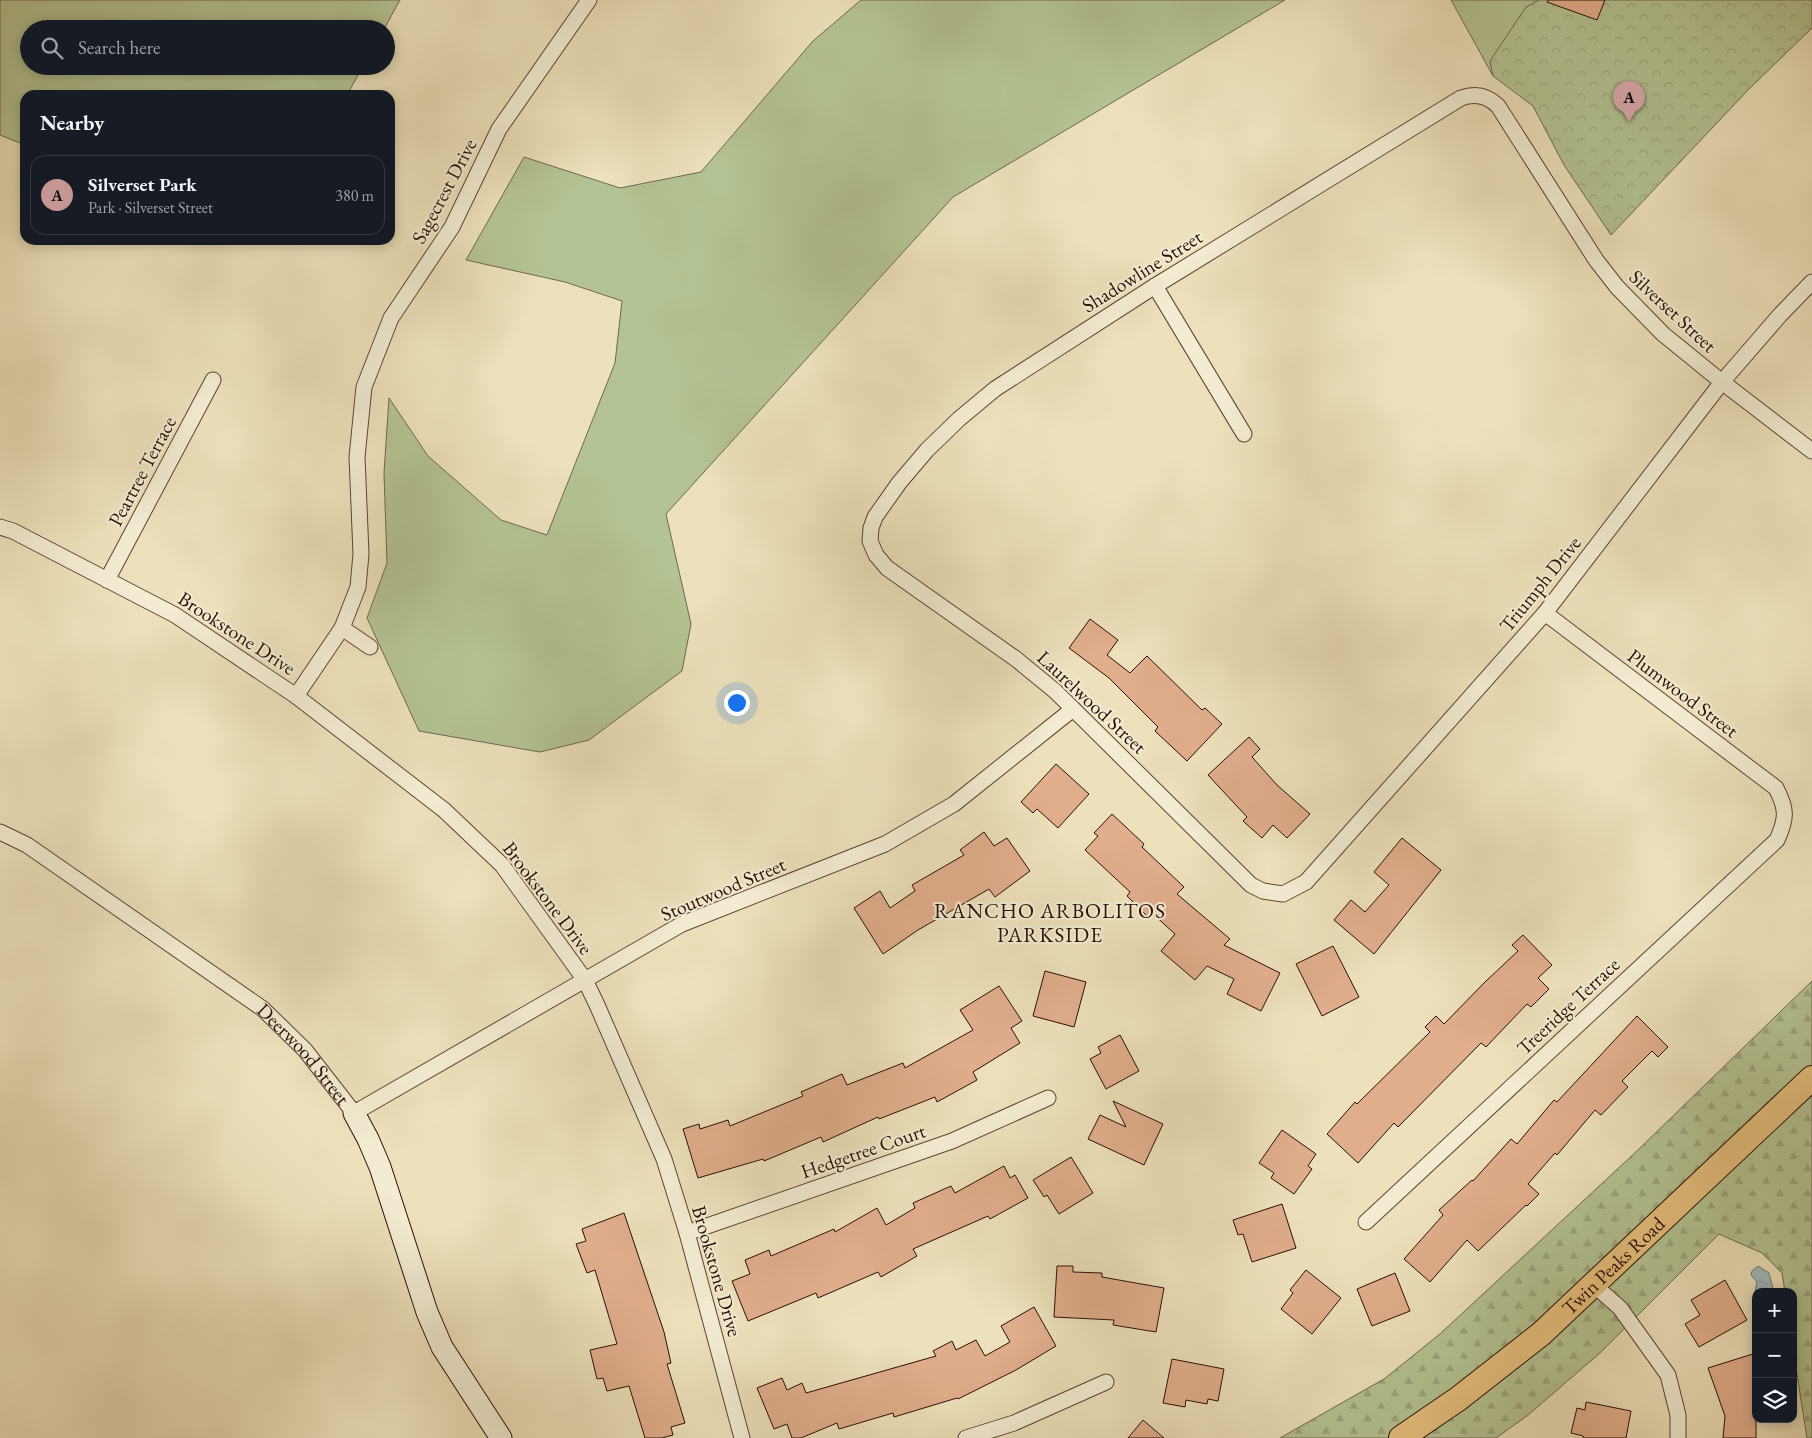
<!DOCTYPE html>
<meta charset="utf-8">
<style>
:root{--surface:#171b24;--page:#20242c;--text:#f1f3f6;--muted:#9ea1a6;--line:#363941;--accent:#c59692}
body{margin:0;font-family:"EB Garamond",serif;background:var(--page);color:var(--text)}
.controls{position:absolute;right:15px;bottom:15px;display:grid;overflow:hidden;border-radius:10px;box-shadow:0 2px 12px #0003}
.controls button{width:45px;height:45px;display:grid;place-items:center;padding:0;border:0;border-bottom:1px solid var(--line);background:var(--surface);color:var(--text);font:25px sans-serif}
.you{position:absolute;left:736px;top:702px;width:18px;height:18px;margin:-12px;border:4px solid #fff;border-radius:50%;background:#1a73e8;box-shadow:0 0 0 8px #1a73e833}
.badge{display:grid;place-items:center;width:32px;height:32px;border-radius:50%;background:var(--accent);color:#111;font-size:16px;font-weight:700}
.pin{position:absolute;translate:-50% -41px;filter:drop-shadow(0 1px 2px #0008)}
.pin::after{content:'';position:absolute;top:26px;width:18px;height:15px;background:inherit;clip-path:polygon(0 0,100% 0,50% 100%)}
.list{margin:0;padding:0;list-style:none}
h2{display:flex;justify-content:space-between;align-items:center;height:65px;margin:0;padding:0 20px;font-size:21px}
h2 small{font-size:16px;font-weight:400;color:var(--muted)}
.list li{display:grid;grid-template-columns:32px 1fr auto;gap:15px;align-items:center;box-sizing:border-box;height:80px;margin:0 10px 10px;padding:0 10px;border:1px solid var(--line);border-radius:15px}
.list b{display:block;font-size:19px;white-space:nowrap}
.list p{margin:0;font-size:16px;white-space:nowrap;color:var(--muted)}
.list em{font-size:16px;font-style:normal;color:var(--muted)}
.icon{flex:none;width:28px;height:28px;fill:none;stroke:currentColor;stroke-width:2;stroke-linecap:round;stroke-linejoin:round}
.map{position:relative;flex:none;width:1812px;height:1438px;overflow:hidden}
.search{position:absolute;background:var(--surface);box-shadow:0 2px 12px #0003;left:20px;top:20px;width:375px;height:55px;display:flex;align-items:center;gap:12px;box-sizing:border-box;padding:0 18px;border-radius:28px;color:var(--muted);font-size:19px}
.panel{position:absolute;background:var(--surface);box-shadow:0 2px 12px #0003;left:20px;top:90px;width:375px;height:155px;border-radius:15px}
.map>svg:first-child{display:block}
</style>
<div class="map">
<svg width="1812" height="1438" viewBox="0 0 1812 1438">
<defs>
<pattern id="forest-firs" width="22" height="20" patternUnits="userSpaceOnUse" patternTransform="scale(1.25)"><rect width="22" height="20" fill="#b4c393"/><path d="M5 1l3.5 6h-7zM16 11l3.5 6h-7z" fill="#9ba67d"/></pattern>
<pattern id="park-crowns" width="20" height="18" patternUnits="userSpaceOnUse" patternTransform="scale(1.25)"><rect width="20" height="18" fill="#b4c393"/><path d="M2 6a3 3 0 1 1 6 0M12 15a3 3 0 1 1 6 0" fill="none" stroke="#9ba67d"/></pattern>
<pattern id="water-ripples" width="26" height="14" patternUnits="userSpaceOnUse" patternTransform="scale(1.25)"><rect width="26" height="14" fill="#9fbabc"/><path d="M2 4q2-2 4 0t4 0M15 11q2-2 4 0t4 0" fill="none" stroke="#899fa0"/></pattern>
</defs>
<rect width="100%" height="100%" fill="#ede1bb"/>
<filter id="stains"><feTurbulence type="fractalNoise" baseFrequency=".004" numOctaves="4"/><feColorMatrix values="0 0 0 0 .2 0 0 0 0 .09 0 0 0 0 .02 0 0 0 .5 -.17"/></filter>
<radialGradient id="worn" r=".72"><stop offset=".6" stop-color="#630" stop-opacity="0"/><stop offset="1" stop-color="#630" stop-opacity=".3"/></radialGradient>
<g fill="#b4c393" stroke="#6f694c">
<polygon points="0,0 400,0 384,29 29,29 29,66 363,66 347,95 25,95 25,145 0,135"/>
<polygon points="861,0 1285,0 953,197 666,514 691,624 682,671 589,740 540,752 419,731 367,618 387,563 384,473 389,398 428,456 501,520 547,535 615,363 622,301 565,282 466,260 524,157 620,188 701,172 813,41"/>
<polygon points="1451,0 1556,0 1535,16 1493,76"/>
</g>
<polygon fill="url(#forest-firs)" stroke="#6f694c" points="1812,981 1812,1438 1807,1438 1793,1349 1793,1292 1785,1292 1782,1273 1762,1253 1719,1234 1601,1352 1527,1416 1496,1438 1280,1438 1384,1379 1440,1334 1638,1150"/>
<polygon fill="url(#park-crowns)" stroke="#6f694c" points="1539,0 1812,0 1812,28 1749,89 1611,235 1564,165 1533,106 1493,76 1490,61 1526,7"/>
<polygon fill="url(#water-ripples)" stroke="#707673" points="1758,1266 1769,1273 1773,1289 1771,1292 1756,1292 1756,1294 1755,1291 1757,1282 1751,1275 1752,1271"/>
<g fill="#e1ae8d" stroke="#2a0f05">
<polygon points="1548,0 1605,0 1597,20 1547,2"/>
<polygon points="1090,619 1118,640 1107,655 1130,673 1147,656 1202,710 1205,708 1222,724 1187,761 1155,731 1158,727 1109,678 1069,648"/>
<polygon points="1249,737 1260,749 1252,757 1277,785 1310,814 1287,838 1273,825 1262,838 1243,821 1247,817 1208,775"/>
<polygon points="1056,764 1089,794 1058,828 1037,809 1033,813 1021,802"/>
<polygon points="1112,814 1144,844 1142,847 1184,887 1177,894 1230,939 1224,945 1280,973 1261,1011 1227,994 1234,979 1207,966 1195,980 1161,951 1175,934 1152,913 1148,917 1127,896 1130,892 1085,850 1098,836 1094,833"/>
<polygon points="984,832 994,846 1007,838 1030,871 995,897 989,889 918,930 883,954 854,908 880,891 890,908 915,891 912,885 964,855 960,850"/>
<polygon points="1402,838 1441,870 1374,954 1334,920 1351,900 1365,912 1389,885 1374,872"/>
<polygon points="1523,935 1552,965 1538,978 1549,989 1531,1007 1527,1004 1486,1047 1481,1043 1398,1127 1394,1123 1358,1163 1327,1134 1355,1102 1357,1104 1430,1032 1425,1027 1436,1016 1444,1024 1485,982 1518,951 1512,945"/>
<polygon points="1333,946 1359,997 1322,1016 1296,964"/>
<polygon points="1045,971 1086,982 1074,1027 1033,1016"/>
<polygon points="999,986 1022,1021 1011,1028 1020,1043 973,1072 977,1080 937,1102 935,1097 879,1119 878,1117 823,1142 821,1137 764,1161 763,1159 698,1178 683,1129 699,1124 700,1129 728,1120 730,1126 803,1096 801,1092 842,1074 847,1085 903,1063 905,1068 973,1030 960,1010"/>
<polygon points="1637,1016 1668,1047 1658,1057 1652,1051 1622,1081 1628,1087 1601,1115 1595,1110 1557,1155 1555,1153 1528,1184 1539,1194 1527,1206 1526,1205 1478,1251 1467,1240 1430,1282 1404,1259 1443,1215 1439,1210 1472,1180 1473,1181 1511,1139 1517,1144 1554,1100 1557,1102"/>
<polygon points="1120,1035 1139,1071 1106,1089 1090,1059 1101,1053 1098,1047"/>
<polygon points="1113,1101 1163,1124 1144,1165 1088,1139 1100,1115 1126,1127"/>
<polygon points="1282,1130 1316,1154 1308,1166 1312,1169 1294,1194 1271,1178 1274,1173 1259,1163"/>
<polygon points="1071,1157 1093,1193 1059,1214 1047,1195 1044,1197 1033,1180"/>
<polygon points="1004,1166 1010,1178 1015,1175 1028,1198 990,1219 988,1216 913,1249 917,1256 881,1277 878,1272 818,1298 816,1293 748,1321 732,1281 750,1274 745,1260 769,1250 771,1256 834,1229 835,1232 877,1208 886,1225 915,1208 913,1203 951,1186 955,1193"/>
<polygon points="1282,1204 1296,1248 1252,1262 1243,1234 1238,1235 1233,1220"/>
<polygon points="624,1213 664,1332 671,1363 667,1364 685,1423 671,1427 673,1435 662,1438 645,1438 629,1386 607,1391 603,1378 597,1379 590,1350 617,1344 595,1270 587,1273 576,1244 586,1241 582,1229"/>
<polygon points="1057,1266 1073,1266 1073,1272 1102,1273 1102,1277 1164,1288 1156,1332 1113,1325 1114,1320 1054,1317"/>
<polygon points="1306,1270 1341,1298 1312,1334 1281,1309 1293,1293 1290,1290"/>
<polygon points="1395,1273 1410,1311 1372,1326 1357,1289"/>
<polygon points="1725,1280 1747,1320 1699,1347 1685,1324 1700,1315 1691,1300"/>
<polygon points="1034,1307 1056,1346 1016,1370 958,1399 957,1398 894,1417 893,1413 839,1429 837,1423 801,1438 792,1438 787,1424 774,1429 757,1388 782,1378 787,1390 802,1383 806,1393 936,1356 933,1351 952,1341 956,1350 976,1340 985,1356 1010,1342 1001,1326"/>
<polygon points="1756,1353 1756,1438 1723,1438 1725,1416 1708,1368"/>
<polygon points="1172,1359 1224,1369 1218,1401 1208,1399 1207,1404 1186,1400 1185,1407 1163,1403"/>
<polygon points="1586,1402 1631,1411 1626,1438 1583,1438 1583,1436 1571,1433 1577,1408 1585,1410"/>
<polygon points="1143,1420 1164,1438 1128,1438"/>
</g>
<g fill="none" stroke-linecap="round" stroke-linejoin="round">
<defs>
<g id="street">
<path d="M1812,282L1780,315L1722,382L1545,613L1306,882L1283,894L1263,891L1251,885L1055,691L1016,659L887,568L876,555L870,541L871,528L875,517L899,483L927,450L959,419L995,389L1155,286L1461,98C1475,93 1487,95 1498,106L1596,260L1617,287L1663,334L1722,382L1812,451"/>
<polyline points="1155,286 1244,434"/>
<polyline points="0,527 13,531 175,615 296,696 444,810 502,865 585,980 597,1005 664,1159 687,1233 742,1438"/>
<polyline points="107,580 213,380"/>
<polyline points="342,628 370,647"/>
<polyline points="296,696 342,628 358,587 361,554 357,457 364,387 391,318 452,227 499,129 589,0"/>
<path id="s1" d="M0,832L27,845L263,1009L305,1050L354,1113L682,924L885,844L954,804L1073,709"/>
<path d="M1366,1222L1777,840C1787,818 1787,809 1776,788L1545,613"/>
<polyline points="687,1233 952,1141 1048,1098"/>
<polyline points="1594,1285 1620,1308 1668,1375 1678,1415 1678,1438"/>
<polyline points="966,1438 1014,1423 1106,1382"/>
</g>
<polyline id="secondary" points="354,1113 368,1139 380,1167 427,1312 442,1347 501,1438"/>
<g id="primary">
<path id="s2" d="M1401,1438L1458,1399L1541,1334L1812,1078"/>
</g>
</defs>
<use href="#street" stroke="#5b4432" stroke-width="17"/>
<use href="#secondary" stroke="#2a0f05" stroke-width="23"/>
<use href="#primary" stroke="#2a0f05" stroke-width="26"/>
<use href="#street" stroke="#f3ecd3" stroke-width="15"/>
<use href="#secondary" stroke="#f3ecd3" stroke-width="21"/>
<use href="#primary" stroke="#e6c07e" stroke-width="24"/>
</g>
<g text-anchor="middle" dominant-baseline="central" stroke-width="4" stroke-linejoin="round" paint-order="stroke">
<g font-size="20" fill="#2a0f05" stroke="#f3ecd3">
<text transform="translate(444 191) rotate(-62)">Sagecrest Drive</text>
<text transform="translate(1142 271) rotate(-32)">Shadowline Street</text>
<text transform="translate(1673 311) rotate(43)">Silverset Street</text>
<text transform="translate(142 471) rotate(-62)">Peartree Terrace</text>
<text transform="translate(1540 584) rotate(-51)">Triumph Drive</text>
<text transform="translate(237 633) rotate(33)">Brookstone Drive</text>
<text transform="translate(1683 693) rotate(37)">Plumwood Street</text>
<text transform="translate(1092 702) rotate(43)">Laurelwood Street</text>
<text transform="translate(723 889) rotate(-23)">Stoutwood Street</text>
<text transform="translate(548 898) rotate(53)">Brookstone Drive</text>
<text transform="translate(1568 1006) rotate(-43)">Treeridge Terrace</text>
<text stroke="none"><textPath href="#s1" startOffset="378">Deerwood Street</textPath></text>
<text transform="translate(863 1151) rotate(-19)">Hedgetree Court</text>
<text stroke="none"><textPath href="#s2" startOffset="274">Twin Peaks Road</textPath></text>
<text transform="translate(717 1271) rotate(74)">Brookstone Drive</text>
</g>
<g font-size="21" letter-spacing="1" fill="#2a0f05" stroke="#f3ecd3">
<text x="1050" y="910">RANCHO ARBOLITOS<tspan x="1050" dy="24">PARKSIDE</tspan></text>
</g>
</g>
<rect width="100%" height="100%" filter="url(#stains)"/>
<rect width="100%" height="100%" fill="url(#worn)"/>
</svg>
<div class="controls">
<button>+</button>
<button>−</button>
<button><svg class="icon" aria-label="layers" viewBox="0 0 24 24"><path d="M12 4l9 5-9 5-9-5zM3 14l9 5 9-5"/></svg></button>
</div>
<div class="you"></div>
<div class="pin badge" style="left:1629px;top:122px">A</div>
<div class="search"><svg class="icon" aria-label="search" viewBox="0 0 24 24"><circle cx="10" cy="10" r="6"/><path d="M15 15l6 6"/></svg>Search here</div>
<section class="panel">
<h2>Nearby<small></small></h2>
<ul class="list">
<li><span class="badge">A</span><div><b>Silverset Park</b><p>Park · Silverset Street</p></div><em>380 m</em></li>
</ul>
</section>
</div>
